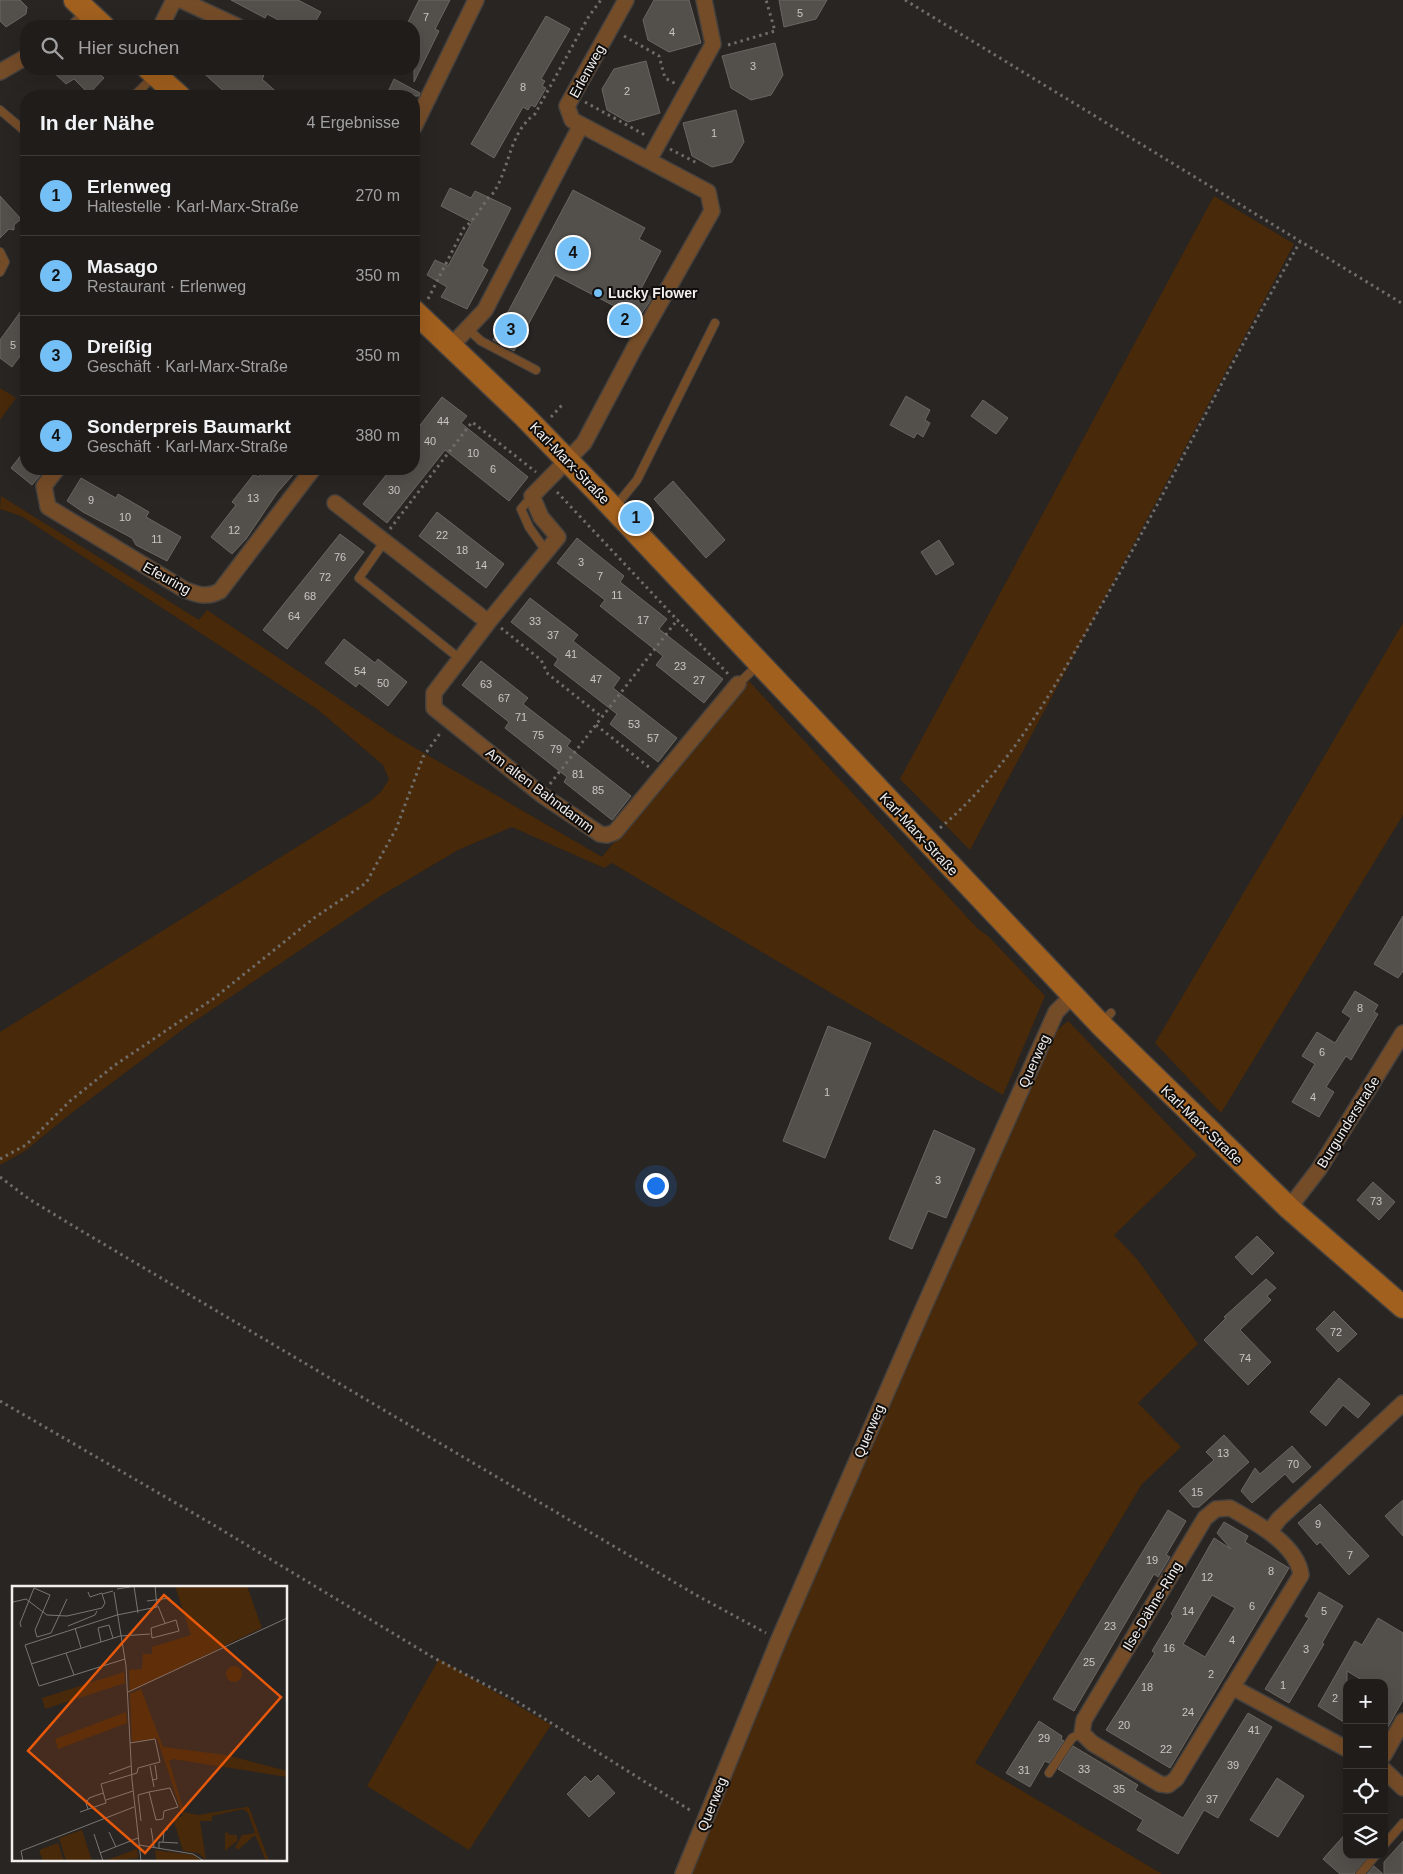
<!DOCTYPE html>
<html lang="de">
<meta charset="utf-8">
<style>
:root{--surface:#1f1c1a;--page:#2c2927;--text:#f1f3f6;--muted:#a1a1a2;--line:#3c3a39;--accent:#74c0f6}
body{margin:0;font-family:Arial,sans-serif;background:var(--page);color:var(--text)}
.controls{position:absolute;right:15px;bottom:15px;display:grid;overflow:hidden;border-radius:10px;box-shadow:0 5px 20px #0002}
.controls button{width:45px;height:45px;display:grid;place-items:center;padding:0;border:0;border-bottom:1px solid var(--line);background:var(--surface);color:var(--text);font:25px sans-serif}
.you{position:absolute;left:655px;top:1185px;width:18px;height:18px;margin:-12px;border:4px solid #fff;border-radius:50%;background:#1a73e8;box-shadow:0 0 0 8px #1a73e833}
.badge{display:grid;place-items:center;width:32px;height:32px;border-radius:50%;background:var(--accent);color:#111;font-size:16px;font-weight:700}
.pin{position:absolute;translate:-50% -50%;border:2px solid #fff;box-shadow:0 1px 5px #0006}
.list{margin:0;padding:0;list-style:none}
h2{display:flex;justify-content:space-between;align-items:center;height:65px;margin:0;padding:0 20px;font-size:21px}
h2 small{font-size:16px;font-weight:400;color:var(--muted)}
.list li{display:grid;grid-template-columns:32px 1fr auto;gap:15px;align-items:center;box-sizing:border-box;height:80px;padding:0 20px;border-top:1px solid var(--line)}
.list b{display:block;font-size:19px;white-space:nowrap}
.list p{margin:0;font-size:16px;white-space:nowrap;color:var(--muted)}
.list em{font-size:16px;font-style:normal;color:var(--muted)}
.icon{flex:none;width:28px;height:28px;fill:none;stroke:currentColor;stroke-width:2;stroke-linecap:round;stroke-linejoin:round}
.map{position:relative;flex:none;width:1403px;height:1874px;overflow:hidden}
.search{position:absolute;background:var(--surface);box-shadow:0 5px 20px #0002;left:20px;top:20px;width:400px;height:55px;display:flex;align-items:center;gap:12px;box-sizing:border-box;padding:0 18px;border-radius:20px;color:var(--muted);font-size:19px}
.panel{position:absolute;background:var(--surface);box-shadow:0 5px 20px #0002;left:20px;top:90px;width:400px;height:385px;border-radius:20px}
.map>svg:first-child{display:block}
</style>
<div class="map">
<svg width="1403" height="1874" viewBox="0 0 1403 1874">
<rect width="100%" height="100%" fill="#292522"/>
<g fill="#482909">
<polygon points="1214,196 1294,244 970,850 900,779"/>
<polygon points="0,388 16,398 0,420"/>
<polygon points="1,496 199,620 207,610 393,735 602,857 747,679 977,928 989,937 1045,996 1003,1095 612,863 604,868 512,827 458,850 382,895 186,1027 69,1115 25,1151 0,1165 0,1032 369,802 381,792 389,779 383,765 317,709 21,516 0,509"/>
<polygon points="1403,623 1403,815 1221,1113 1155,1043"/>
<polygon points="1068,1021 1197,1155 1114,1235 1137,1259 1198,1344 1138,1403 1181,1447 1142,1484 975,1763 1162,1874 691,1874 783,1650 781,1648 1009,1127 1023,1108 1055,1032"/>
<polygon points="439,1659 551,1725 469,1850 367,1786"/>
</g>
<g fill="#534f4b" stroke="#6b6662" fill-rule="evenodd">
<polygon points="0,0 20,0 27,7 26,14 6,27 0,21"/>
<polygon points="231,0 298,0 321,12 313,26 290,26 267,14 265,18"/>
<polygon points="419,0 450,0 435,29 439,31 414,82 414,26 406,26"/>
<polygon points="654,0 689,0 701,43 669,52 648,40 643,20"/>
<polygon points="779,0 827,0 816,19 784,27"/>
<polygon points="546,16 570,29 541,79 545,81 542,86 546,88 535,107 531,105 528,110 523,107 494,158 471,144"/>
<polygon points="775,43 783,75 771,95 751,100 731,88 722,56"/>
<polygon points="646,61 660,113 628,122 607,110 602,89 614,69"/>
<polygon points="50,69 94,69 104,78 89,94 74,79 66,84"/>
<polygon points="199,69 255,69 264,76 262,79 281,96 229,96"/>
<polygon points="394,79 420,93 419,96 386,96"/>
<polygon points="736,110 744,142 732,162 712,167 692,156 683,123"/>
<polygon points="450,188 471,198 475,191 511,208 482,266 488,270 467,309 441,297 447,287 427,275 435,260 448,266 472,222 441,206"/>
<polygon points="573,190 645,228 639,239 661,251 641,289 652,298 630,331 611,316 618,308 555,275 514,351 493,340"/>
<polygon points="0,196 21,219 14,225 14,230 9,229 0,238"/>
<polygon points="26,304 26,348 12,367 0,358 0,340"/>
<polygon points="906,396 930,410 925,420 930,423 923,437 917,433 914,438 890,425"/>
<polygon points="442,397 467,416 461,423 528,477 509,501 445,450 387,523 363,504 391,469 414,469 414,433"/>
<polygon points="983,400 1008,418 996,434 971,416"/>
<polygon points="26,449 26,469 45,469 32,485 11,468"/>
<polygon points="265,469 298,469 277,493 246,539 232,554 211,537 236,505 232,502 254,474 258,477"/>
<polygon points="81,478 116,498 118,494 149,512 146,517 181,537 167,561 136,545 132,538 83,512 67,501"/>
<polygon points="673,481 725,540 706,558 654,499"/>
<polygon points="437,512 504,564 486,588 419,536"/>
<polygon points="340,534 364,552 287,649 263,630"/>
<polygon points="577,538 624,576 620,582 667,619 659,629 723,679 704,703 656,665 663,656 600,606 605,600 557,563"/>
<polygon points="939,540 954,564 936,575 921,552"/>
<polygon points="530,598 578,635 573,641 620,678 613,688 677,738 658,762 610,724 617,714 554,665 558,659 511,622"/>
<polygon points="344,639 375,663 378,659 407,682 388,706 359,683 356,687 325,663"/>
<polygon points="481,661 528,698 523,704 571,741 567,746 631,796 612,820 564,782 567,777 505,728 509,722 462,685"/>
<polygon points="1403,916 1403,971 1398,978 1374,964"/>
<polygon points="1355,991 1378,1005 1374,1012 1378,1014 1351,1060 1346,1056 1326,1087 1334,1092 1319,1117 1292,1102 1315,1064 1302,1056 1317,1032 1335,1043 1351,1018 1342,1012"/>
<polygon points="828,1026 871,1043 825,1158 783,1141"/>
<polygon points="934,1130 975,1149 946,1218 928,1211 912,1249 889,1239"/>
<polygon points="1373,1182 1395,1202 1379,1220 1357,1200"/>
<polygon points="1257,1236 1274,1253 1252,1275 1235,1257"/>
<polygon points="1266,1279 1276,1288 1267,1296 1271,1300 1240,1330 1271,1362 1248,1385 1204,1340 1226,1318 1224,1317"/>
<polygon points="1334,1311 1357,1334 1338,1352 1316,1329"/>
<polygon points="1339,1378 1370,1404 1358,1418 1343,1405 1326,1426 1310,1412"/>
<polygon points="1224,1435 1249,1462 1199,1507 1193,1507 1179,1491 1214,1460 1206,1452"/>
<polygon points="1292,1446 1311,1467 1293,1483 1285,1474 1252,1503 1241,1491 1255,1468 1260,1474"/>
<polygon points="1403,1500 1403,1536 1385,1516"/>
<polygon points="1320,1504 1369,1556 1349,1575 1320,1542 1317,1545 1298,1523"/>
<polygon points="1168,1510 1186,1521 1166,1555 1170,1557 1158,1577 1154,1574 1074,1711 1053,1699"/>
<path d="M1224,1522L1248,1536L1245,1542L1289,1568L1170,1768L1106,1730L1155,1653L1152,1651L1173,1616L1171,1614L1214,1538L1231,1549L1217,1533ZM1212,1595L1235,1608L1205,1657L1183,1644Z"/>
<polygon points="1319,1592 1343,1606 1322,1643 1324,1644 1289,1703 1265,1689 1309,1618 1305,1616"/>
<polygon points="1378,1618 1403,1633 1403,1700 1384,1734 1384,1683 1367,1683 1347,1671 1347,1724 1318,1706 1355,1641 1362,1645"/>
<polygon points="1248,1713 1272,1727 1218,1818 1204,1810 1178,1854 1137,1830 1143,1820 1058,1769 1073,1746 1138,1785 1135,1790 1183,1818"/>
<polygon points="1039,1721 1062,1736 1061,1739 1064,1741 1049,1763 1045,1761 1030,1787 1006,1773"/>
<polygon points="598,1775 615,1793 589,1817 567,1794 585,1776 591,1782"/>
<polygon points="1277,1778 1304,1796 1278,1837 1250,1820"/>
<polygon points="1347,1832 1347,1855 1362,1855 1366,1859 1354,1874 1340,1874 1323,1859"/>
<polygon points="1403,1841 1403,1874 1384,1874 1384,1862"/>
<polygon points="1374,1866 1383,1874 1367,1874"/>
</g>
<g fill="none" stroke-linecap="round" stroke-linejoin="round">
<defs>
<g id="service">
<polyline points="134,96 154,76"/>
<polyline points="0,110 26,132"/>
<polyline points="0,252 5,262 0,272"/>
<polyline points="468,329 481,341 536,370"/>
<polyline points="532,496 521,509 529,527 546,551"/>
<polyline points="615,507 637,480 715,323"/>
<polyline points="384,542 359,578 460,659"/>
<polyline points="738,684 758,665"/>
<polyline points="1101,1023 1111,1013"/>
<polyline points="1049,1773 1072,1738 1082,1733"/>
<polyline points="1384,1845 1403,1823"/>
<polyline points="1360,1874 1376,1855"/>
</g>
<g id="minor">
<polyline points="181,0 237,26"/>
<polyline points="626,0 567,106 572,120 708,192 712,211 636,345 584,443 532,496 541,517 558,537 490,620 434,693 434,708 542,795 600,834 607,835 615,832 738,684"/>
<polyline points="76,26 89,13"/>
<polyline points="161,26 174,0"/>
<polyline points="0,72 26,57"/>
<polyline points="414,127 476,0"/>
<polyline points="649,160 713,44 704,0"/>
<polyline points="452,345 485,310 581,125"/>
<path d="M57,469L44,486L48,507L185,590C199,595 207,598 220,591L313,469"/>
<polyline points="335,503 488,622"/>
<polyline points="1289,1208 1319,1169 1403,1033"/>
<path d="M1230,1508C1255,1522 1297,1544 1301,1575L1176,1779L1168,1785L1160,1784L1092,1743L1082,1733L1084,1720L1205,1518L1216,1509Z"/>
<polyline points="1270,1531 1279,1519 1403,1403"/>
<polyline points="1232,1687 1347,1749"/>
<polyline points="1384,1755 1403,1721"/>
<polyline points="1384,1770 1403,1788"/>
<polyline points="683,1874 779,1639 923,1309 1056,1012 1072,996"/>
</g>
<g id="secondary">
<polyline points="75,0 103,26"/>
<polyline points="149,69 179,96"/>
<polyline points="414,311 524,416 597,491 1100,1024 1289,1208 1403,1307"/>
</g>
</defs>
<use href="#service" stroke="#45413e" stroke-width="10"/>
<use href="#minor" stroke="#45413e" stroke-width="18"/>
<use href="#secondary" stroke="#45413e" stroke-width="25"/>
<g stroke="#706c69" stroke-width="3" stroke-dasharray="2.5 4" stroke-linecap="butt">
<polyline points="905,0 1403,304"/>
<polyline points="624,36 659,56 665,78 676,84"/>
<polyline points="728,45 775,31 766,0"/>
<polyline points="585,102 645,135"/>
<polyline points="670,149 697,163"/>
<path d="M428,299L464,228C474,220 479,211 486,201C488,197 492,195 494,192C510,167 509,133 535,114L589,16L601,0"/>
<polyline points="551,417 562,405"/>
<polyline points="557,492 729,675"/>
<polyline points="390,529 472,422 536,472"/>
<polyline points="501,628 541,660 548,674 602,717"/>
<polyline points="596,725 650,768"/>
<polyline points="550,784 678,619"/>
<path d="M940,828C1011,768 1055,686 1101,606C1170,486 1231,361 1300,242"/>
<polyline points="0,1159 26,1145 70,1101 115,1065 213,999 314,918 366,883 396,829 423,757 441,732"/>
<polyline points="0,1177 29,1199 75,1227 696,1595 766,1633"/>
<polyline points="0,1401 212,1524 434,1658 513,1699 693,1812"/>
</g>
<use href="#service" stroke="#754c28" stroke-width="8"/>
<use href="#minor" stroke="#754c28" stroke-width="15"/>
<use href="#secondary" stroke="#a2601e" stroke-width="22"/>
</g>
<circle fill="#74c0f6" stroke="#100e0d" stroke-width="2" cx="598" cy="293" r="5"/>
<g text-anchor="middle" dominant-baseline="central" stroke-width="4" stroke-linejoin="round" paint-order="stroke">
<g font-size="11" fill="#cac6c4">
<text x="800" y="13">5</text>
<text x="426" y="17">7</text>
<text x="672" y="32">4</text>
<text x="753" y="66">3</text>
<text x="523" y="87">8</text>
<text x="627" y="91">2</text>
<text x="714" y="133">1</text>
<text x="13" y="345">5</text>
<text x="443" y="421">44</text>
<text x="430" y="441">40</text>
<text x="473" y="453">10</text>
<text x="493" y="469">6</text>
<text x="394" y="490">30</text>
<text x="253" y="498">13</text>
<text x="91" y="500">9</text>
<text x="125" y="517">10</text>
<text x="234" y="530">12</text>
<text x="442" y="535">22</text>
<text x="157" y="539">11</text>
<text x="462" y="550">18</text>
<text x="340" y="557">76</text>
<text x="581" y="562">3</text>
<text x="481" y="565">14</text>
<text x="600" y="576">7</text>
<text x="325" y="577">72</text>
<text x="617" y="595">11</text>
<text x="310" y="596">68</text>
<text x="294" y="616">64</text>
<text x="643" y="620">17</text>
<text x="535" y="621">33</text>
<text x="553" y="635">37</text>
<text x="571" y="654">41</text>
<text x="680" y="666">23</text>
<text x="360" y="671">54</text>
<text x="596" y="679">47</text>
<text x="699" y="680">27</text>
<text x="383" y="683">50</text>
<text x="486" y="684">63</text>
<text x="504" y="698">67</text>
<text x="521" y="717">71</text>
<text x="634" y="724">53</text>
<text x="538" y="735">75</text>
<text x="653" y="738">57</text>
<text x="556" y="749">79</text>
<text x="578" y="774">81</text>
<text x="598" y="790">85</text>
<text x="1360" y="1008">8</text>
<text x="1322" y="1052">6</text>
<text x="827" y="1092">1</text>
<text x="1313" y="1097">4</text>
<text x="938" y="1180">3</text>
<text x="1376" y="1201">73</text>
<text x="1336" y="1332">72</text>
<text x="1245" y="1358">74</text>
<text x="1223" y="1453">13</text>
<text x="1293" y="1464">70</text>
<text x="1197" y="1492">15</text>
<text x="1318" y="1524">9</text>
<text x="1350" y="1555">7</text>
<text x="1152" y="1560">19</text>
<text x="1271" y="1571">8</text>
<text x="1207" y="1577">12</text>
<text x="1252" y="1606">6</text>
<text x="1188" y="1611">14</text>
<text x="1324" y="1611">5</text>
<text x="1110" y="1626">23</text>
<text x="1232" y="1640">4</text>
<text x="1169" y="1648">16</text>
<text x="1306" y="1649">3</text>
<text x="1089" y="1662">25</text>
<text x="1211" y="1674">2</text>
<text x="1283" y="1685">1</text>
<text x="1147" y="1687">18</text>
<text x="1335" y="1698">2</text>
<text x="1188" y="1712">24</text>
<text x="1124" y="1725">20</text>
<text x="1254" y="1730">41</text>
<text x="1044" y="1738">29</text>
<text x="1166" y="1749">22</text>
<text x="1233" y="1765">39</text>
<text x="1084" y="1769">33</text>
<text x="1024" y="1770">31</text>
<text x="1119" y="1789">35</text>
<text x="1212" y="1799">37</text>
</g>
<g font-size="14" fill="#f1eeec" stroke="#100e0d">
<text transform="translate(587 71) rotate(-61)">Erlenweg</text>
<text transform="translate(570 463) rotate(46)">Karl-Marx-Straße</text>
<text transform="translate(167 578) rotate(29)">Efeuring</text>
<text transform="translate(540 790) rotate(37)">Am alten Bahndamm</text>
<text transform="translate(919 834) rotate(47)">Karl-Marx-Straße</text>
<text transform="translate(1034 1061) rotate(-66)">Querweg</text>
<text transform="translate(1348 1122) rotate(-58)">Burgunderstraße</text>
<text transform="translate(1202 1125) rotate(44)">Karl-Marx-Straße</text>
<text transform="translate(869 1431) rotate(-67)">Querweg</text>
<text transform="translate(1152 1606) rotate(-59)">Ilse-Dähne-Ring</text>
<text transform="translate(712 1804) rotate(-68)">Querweg</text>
</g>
<g font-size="14" font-weight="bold" fill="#f1eeec" stroke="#100e0d" text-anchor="start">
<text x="608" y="293">Lucky Flower</text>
</g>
</g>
<g transform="translate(12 1586)">
<rect width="275" height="275" fill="#292522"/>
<path d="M163,0H235L250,42L118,105L117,84L130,83L131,68H140V61L179,49ZM214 88a8 8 0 1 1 16 0a8 8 0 1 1-16 0ZM112,86L113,97L33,123L30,112ZM129,103L151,161L214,169L275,185V191L161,173L157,175L172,226L186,229L234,221H237L257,275H254L243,249L226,264L223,261L230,249L243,247L236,227L231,223L200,230V235H188L194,274L186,267L171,265L161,233L171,230L145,152L120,156L118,108ZM114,126L115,137L46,163L43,153ZM70,244L80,275H54L47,252ZM216,246L217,249H225V255L213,265V247ZM46,257L52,275H31L27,264ZM125,263L126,272L92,275ZM143,264L182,269L189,275H144Z" fill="#482909"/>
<path fill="none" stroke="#797573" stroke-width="1" d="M122,0L126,27M105,3L124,0M76,6L78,11L90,7M102,6L114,80L120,194L129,275M135,15L158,12M1,16L14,13L35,29L55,30L90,22L93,17L90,8L101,5M146,20L153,37M164,34L167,45L140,52L139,42ZM56,40L83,29L85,25M9,41L8,37L22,2L38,9L23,44L25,51L39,47L55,13M63,42L69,62M89,56L86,42L97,39L101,52M54,67L62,89M113,73L27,100L13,59L105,29L145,21L143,0M19,78L108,50L138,48M116,106L275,32M138,180L142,201M97,188L119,180M140,194L145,193L143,179M158,202L166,221L152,225L151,233L144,234L137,206ZM94,214L121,205M76,223L74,217L77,212L91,207M68,226L94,217L89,198L125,187L126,182L148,176L143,153L118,157M129,235L126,209L137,206M139,242L142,261M97,246L104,261M82,248L91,275M151,256L152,245L156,243M127,259L181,268L192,275M147,262V256L166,257M88,267L126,252M11,275L9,265L122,221"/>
<path fill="#e8590c" fill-opacity="0.15" stroke="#e8590c" stroke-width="2.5" d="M152,9L269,111L133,267L16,165Z"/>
<rect width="275" height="275" fill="none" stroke="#f1eeec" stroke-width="2.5"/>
</g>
</svg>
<div class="controls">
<button>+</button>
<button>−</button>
<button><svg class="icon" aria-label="locate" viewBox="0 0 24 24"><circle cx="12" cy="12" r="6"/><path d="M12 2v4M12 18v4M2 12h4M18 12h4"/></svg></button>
<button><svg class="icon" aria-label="layers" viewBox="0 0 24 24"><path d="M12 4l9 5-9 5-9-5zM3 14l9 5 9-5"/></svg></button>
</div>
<div class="you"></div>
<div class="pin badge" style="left:636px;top:518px">1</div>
<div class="pin badge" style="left:625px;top:320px">2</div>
<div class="pin badge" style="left:511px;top:330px">3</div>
<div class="pin badge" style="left:573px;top:253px">4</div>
<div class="search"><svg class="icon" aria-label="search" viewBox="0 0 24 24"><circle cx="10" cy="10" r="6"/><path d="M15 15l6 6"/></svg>Hier suchen</div>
<section class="panel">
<h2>In der Nähe<small>4 Ergebnisse</small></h2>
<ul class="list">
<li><span class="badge">1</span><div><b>Erlenweg</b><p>Haltestelle · Karl-Marx-Straße</p></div><em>270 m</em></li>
<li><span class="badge">2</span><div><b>Masago</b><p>Restaurant · Erlenweg</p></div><em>350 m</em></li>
<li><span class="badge">3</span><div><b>Dreißig</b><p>Geschäft · Karl-Marx-Straße</p></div><em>350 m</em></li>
<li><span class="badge">4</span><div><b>Sonderpreis Baumarkt</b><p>Geschäft · Karl-Marx-Straße</p></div><em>380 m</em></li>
</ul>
</section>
</div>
